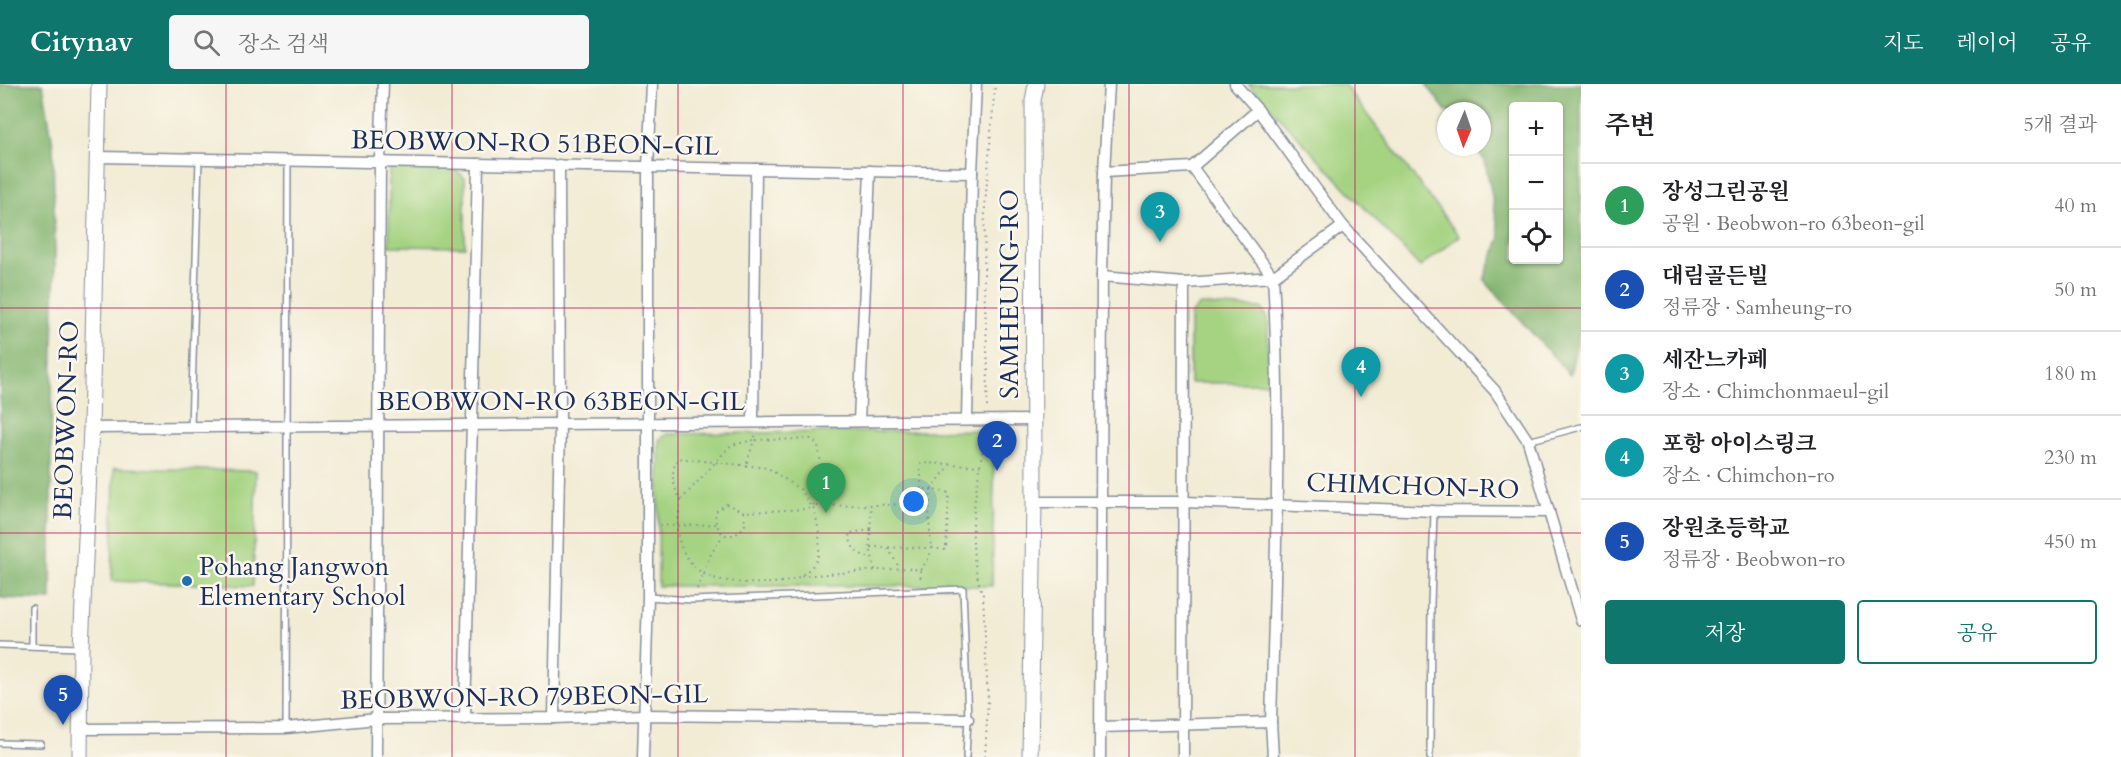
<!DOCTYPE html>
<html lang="ko">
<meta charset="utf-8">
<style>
:root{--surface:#fff;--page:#f6f6f6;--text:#202124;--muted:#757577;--line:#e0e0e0;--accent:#0f766e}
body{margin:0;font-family:Cardo,"Noto Serif KR",serif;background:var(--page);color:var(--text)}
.controls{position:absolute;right:18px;top:18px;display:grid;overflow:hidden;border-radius:6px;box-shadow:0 2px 4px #0004}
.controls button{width:54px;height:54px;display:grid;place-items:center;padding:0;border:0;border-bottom:2px solid var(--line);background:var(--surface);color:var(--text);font:30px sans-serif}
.compass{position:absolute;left:1437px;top:18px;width:54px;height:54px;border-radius:50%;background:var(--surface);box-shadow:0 2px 4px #0004;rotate:182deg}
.you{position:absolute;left:914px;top:418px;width:21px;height:21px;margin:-15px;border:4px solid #fff;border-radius:50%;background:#1a73e8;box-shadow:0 0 0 9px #1a73e833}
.badge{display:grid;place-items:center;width:39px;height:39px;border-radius:50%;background:var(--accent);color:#fff;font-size:20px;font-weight:700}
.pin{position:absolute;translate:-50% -50px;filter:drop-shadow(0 2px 3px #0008)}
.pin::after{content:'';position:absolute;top:32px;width:21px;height:18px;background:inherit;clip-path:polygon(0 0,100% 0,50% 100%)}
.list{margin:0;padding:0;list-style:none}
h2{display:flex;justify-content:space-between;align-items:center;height:78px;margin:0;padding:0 24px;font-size:26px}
h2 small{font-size:20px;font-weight:400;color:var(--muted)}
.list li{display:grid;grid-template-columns:39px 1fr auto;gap:18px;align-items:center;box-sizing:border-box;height:84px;padding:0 24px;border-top:2px solid var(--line)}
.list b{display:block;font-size:22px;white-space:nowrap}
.list p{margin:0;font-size:20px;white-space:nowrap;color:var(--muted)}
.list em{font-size:20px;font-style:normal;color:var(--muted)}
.actions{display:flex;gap:12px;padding:18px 24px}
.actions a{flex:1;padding:14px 0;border:2px solid var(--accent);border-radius:6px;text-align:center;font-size:21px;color:var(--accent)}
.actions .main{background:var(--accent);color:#fff}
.icon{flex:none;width:33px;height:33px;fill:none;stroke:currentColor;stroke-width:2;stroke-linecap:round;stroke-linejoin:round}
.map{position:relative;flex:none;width:1581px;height:673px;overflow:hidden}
header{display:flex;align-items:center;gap:36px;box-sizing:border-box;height:84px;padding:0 30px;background:var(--accent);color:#fff}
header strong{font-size:28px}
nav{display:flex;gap:33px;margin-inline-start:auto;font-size:21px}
.search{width:420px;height:54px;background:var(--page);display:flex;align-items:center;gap:15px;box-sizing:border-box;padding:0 21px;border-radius:6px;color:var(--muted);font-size:22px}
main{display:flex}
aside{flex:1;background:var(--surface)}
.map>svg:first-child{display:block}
</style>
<header>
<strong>Citynav</strong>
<div class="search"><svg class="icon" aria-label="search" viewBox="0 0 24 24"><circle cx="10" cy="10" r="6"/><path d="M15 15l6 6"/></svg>장소 검색</div>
<nav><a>지도</a><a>레이어</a><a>공유</a></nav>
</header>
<main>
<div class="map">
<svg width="1581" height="673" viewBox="0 0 1581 673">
<rect width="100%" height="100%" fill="#fbf7ec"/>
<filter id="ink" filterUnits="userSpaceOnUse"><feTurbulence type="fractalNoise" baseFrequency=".0167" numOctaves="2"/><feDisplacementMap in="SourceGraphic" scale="12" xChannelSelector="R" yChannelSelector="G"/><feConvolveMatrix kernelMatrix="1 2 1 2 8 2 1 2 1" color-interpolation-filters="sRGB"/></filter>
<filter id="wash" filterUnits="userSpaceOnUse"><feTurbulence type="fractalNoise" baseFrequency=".008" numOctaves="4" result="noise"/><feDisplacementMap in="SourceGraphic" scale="24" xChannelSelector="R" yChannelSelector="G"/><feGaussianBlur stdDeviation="1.35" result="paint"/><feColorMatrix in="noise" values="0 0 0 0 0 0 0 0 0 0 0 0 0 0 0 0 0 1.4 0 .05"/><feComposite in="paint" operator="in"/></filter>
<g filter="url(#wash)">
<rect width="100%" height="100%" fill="#f2ecd5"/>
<g fill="#a5d381" stroke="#608170" stroke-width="1.5">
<polygon points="1248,0 1344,0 1459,152 1420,183"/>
<polygon points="394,83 455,85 465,94 465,163 389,162 389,86"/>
<polygon points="1200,221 1261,224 1268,234 1268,299 1190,299 1190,231"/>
<polygon points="995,346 992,502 658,502 659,356 667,350"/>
<polygon points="114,384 256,387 253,502 112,497"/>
</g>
<g fill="#84b56f" stroke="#507266" stroke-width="1.5" fill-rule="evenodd">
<polygon points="0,0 43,0 53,61 55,169 51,361 51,516 0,514"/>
<path d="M1426,0H1581V241L1570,291L1484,196L1500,153L1485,77L1474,63H1482V27H1446ZM1514,22H1558V176H1514Z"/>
</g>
</g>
<g filter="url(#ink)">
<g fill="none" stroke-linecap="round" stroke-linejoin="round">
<defs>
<g id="service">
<polyline points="191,343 199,75"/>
<polyline points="1528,357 1581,343"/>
<polyline points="648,513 692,516 963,505 968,635 966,673"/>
<polyline points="0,561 79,564"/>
<polyline points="32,562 32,524"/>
<polyline points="286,644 288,76"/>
<polyline points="0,659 41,660"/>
<polyline points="1430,673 1431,520 1434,427"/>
</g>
<g id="minor">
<polyline points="1235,0 1258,26 1343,142 1495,307 1528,357 1581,536"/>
<polyline points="98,73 972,89"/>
<polyline points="1192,83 1273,193"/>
<polyline points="1104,88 1192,83 1258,26"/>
<polyline points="1102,192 1184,199 1273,193 1343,142"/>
<path d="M1273,193C1282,341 1275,489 1271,638L1273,673"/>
<polyline points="967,336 972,89 976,0"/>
<polyline points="859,337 870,87"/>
<polyline points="753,338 756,85"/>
<polyline points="91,344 1032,336"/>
<polyline points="1034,418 1184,418 1434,427 1549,428"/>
<polyline points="554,634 560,340 559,81"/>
<polyline points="465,635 478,80"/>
<polyline points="1100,643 1271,638"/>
<polyline points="80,645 286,644 377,635 554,634 644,631 968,635"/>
<polyline points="376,673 380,78 383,0"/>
<polyline points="643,673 648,513 648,83 652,0"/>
<polyline points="1100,673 1102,192 1104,88 1109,0"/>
<polyline points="1183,673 1184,199"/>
</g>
<g id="secondary">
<polyline points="80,673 81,564 91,344 99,0"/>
<polyline points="1030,673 1034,418 1033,17 1036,0"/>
</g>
</defs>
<use href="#service" stroke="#868e9a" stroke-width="8"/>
<use href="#minor" stroke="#868e9a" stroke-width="13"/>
<use href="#secondary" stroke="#868e9a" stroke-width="17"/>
<g stroke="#868e9a" stroke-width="2" stroke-dasharray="1.5 4.5" stroke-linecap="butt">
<polyline points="987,323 988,287 984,198 985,122 995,0"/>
<polyline points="951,380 921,379 921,405 931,405 929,433 931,464 946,466 949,409 931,405 951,380 980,382"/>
<polyline points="681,416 731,361 754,356 746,382"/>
<path d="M744,428L745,442L735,451H723L716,440L715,428L726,420L744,428L808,425C829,413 821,381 818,361L811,355L754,356L756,350"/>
<path d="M716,440L677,442C678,462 686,477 702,489C717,500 774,502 792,496C801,493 816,482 818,472C822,456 817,437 813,422L930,420"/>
<path d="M660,441L677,442L681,416C672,401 670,389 678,374L768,384L801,406L811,423"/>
<path d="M871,446L849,449C851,465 857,471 872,474"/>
<polyline points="870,463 871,421"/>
<polyline points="888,464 900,485"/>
<polyline points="875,486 870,463 931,464 929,474 920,486"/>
<polyline points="801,492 906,484 920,486 921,498"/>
<polyline points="697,505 711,470 723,451"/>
<path d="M985,673L988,617L983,511C963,457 977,402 986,347"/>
</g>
<use href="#service" stroke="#fff" stroke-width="5"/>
<use href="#minor" stroke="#fff" stroke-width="10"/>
<use href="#secondary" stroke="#fff" stroke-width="15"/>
</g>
</g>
<path fill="none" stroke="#c2185b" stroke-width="1.5" stroke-opacity="0.55" d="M226,0V673M452,0V673M678,0V673M903,0V673M1129,0V673M1355,0V673M0,224H1581M0,449H1581"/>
<circle fill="#1f6fb2" stroke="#fbf7ec" stroke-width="2" cx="187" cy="497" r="6"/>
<g text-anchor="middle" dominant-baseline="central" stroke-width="5" stroke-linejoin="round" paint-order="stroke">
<g font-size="26" fill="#1b2f5e" stroke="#fbf7ec">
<text transform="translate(535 59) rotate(1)">BEOBWON-RO 51BEON-GIL</text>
<text transform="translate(1009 210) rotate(-90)">SAMHEUNG-RO</text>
<text x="561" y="317">BEOBWON-RO 63BEON-GIL</text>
<text transform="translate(66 336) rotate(-88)">BEOBWON-RO</text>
<text transform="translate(1413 402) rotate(2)">CHIMCHON-RO</text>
<text transform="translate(524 613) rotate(-1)">BEOBWON-RO 79BEON-GIL</text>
</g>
<g font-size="26" fill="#1b2f5e" stroke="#fbf7ec" text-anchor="start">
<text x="199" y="482">Pohang Jangwon<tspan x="199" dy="30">Elementary School</tspan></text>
</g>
</g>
</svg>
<div class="controls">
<button>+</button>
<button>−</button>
<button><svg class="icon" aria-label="locate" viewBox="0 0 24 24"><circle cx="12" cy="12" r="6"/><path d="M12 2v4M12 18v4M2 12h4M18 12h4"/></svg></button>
</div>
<svg class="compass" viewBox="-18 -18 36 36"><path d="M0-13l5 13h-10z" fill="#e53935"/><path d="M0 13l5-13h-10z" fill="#757577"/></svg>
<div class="you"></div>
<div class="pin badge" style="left:826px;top:429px;background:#2e9e5b">1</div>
<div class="pin badge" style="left:997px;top:387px;background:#1a4fb4">2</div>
<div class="pin badge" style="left:1160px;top:158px;background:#0f9aa8">3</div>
<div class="pin badge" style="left:1361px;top:313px;background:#0f9aa8">4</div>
<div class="pin badge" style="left:63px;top:641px;background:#1a4fb4">5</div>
</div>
<aside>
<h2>주변<small>5개 결과</small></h2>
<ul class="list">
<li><span class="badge" style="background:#2e9e5b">1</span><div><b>장성그린공원</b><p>공원 · Beobwon-ro 63beon-gil</p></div><em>40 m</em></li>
<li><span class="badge" style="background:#1a4fb4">2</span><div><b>대림골든빌</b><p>정류장 · Samheung-ro</p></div><em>50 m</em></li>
<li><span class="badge" style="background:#0f9aa8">3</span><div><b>세잔느카페</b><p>장소 · Chimchonmaeul-gil</p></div><em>180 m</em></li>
<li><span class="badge" style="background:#0f9aa8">4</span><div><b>포항 아이스링크</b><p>장소 · Chimchon-ro</p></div><em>230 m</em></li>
<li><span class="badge" style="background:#1a4fb4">5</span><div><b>장원초등학교</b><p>정류장 · Beobwon-ro</p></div><em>450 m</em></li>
</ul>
<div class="actions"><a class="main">저장</a><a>공유</a></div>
</aside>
</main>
